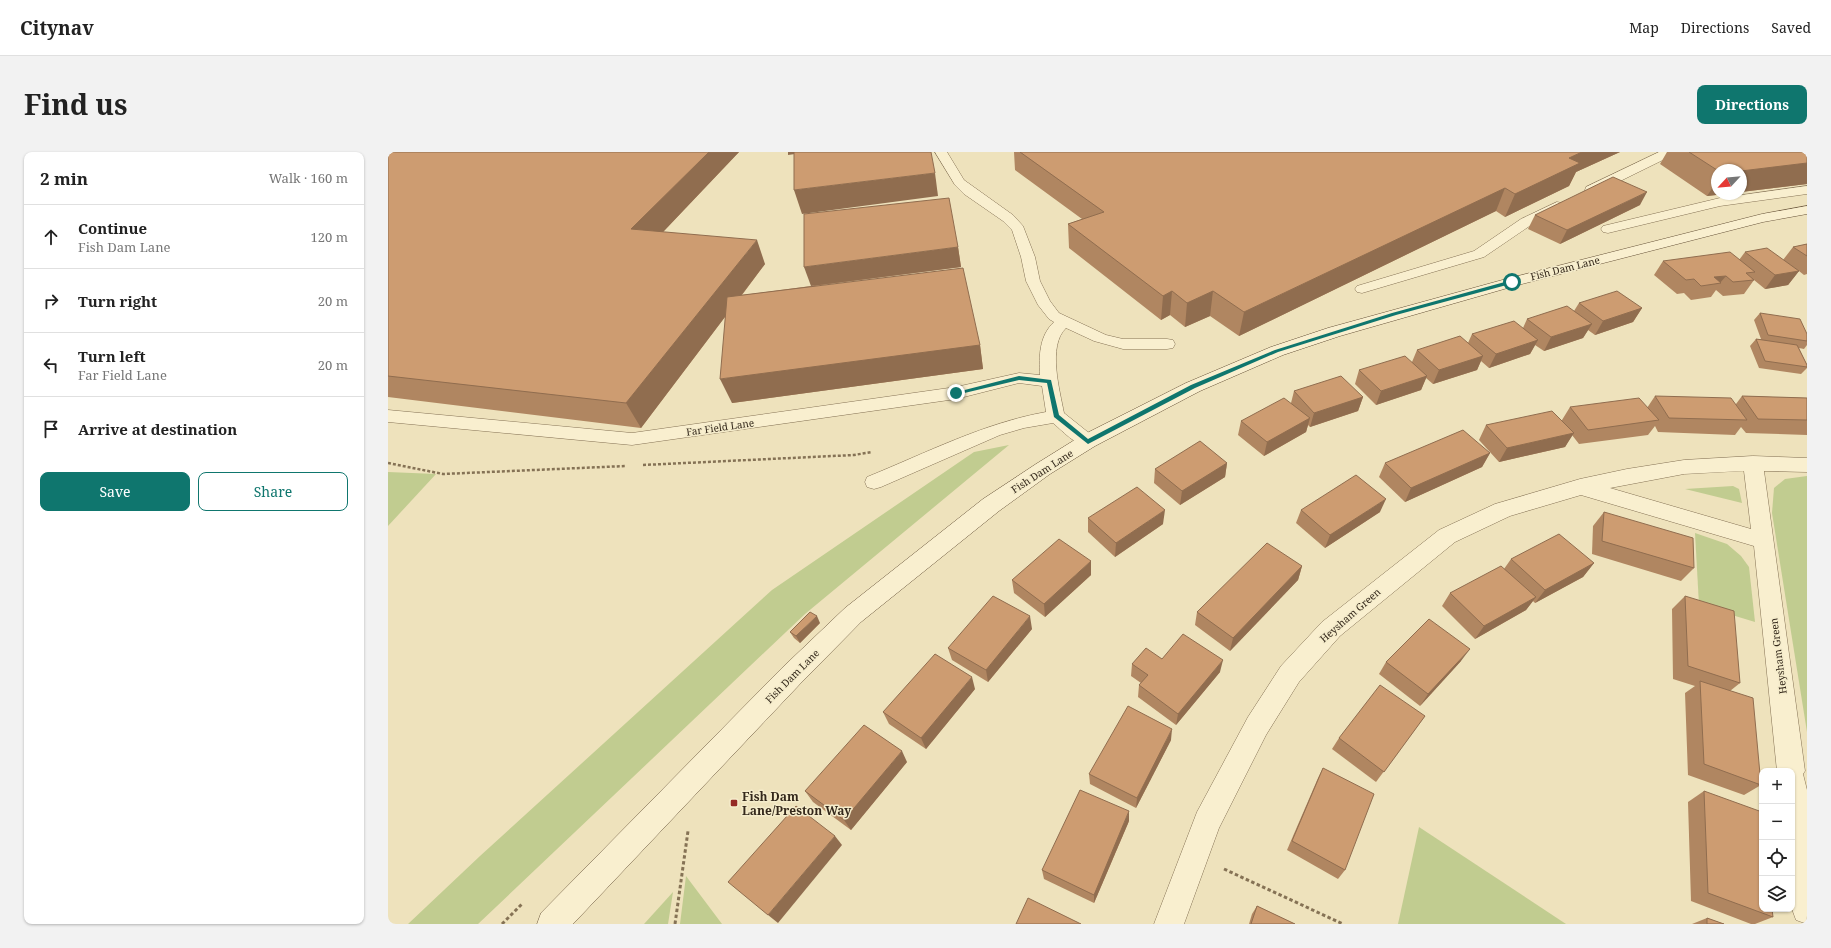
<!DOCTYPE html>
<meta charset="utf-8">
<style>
:root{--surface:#fff;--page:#f2f2f2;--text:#222;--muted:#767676;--line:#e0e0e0;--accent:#0f766e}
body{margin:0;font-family:"Noto Serif",serif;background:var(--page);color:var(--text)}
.controls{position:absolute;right:12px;bottom:12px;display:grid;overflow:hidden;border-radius:8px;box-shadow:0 1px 3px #0004}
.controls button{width:36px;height:36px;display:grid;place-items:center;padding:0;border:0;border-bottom:1px solid var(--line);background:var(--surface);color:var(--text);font:20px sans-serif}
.compass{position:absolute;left:1323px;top:12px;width:36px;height:36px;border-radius:50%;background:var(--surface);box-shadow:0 1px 3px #0004;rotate:244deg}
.stop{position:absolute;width:12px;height:12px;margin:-9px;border:3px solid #0f766e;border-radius:50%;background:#fff}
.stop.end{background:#0f766e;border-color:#fff;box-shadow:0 1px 4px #0008}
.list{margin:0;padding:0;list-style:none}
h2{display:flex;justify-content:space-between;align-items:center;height:52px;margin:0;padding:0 16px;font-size:17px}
h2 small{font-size:13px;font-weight:400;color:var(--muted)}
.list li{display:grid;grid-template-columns:26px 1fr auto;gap:12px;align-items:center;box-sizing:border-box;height:64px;padding:0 16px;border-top:1px solid var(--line)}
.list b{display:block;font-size:15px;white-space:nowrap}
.list p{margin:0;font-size:13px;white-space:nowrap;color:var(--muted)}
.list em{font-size:13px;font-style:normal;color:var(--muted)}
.actions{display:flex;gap:8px;padding:12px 16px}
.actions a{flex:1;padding:9px 0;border:1px solid var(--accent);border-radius:8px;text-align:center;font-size:14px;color:var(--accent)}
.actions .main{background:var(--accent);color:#fff}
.icon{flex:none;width:22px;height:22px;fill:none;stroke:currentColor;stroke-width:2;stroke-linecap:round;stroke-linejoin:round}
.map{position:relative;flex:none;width:1419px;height:772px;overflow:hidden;border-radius:8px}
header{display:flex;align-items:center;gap:24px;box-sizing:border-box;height:56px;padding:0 20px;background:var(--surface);border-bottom:1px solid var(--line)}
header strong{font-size:19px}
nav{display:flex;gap:22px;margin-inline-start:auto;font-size:14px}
.intro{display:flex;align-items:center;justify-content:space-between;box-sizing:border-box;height:96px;padding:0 24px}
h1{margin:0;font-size:28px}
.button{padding:10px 18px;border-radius:8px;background:var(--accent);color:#fff;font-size:14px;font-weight:700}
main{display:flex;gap:24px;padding:0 24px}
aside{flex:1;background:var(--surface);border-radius:8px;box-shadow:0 1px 3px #0004}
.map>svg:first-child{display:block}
</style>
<header>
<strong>Citynav</strong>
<nav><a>Map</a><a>Directions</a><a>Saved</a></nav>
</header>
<div class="intro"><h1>Find us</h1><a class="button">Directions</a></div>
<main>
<aside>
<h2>2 min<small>Walk · 160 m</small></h2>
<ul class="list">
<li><svg class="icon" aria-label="ahead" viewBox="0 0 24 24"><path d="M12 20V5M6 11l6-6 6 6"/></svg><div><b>Continue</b><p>Fish Dam Lane</p></div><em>120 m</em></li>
<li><svg class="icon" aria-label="right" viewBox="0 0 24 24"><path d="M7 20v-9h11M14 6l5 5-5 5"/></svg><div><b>Turn right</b></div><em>20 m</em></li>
<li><svg class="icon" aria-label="left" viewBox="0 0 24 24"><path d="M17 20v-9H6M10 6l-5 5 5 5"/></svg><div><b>Turn left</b><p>Far Field Lane</p></div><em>20 m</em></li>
<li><svg class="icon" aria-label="arrive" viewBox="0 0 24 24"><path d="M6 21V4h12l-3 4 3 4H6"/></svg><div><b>Arrive at destination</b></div></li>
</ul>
<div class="actions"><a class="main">Save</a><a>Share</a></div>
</aside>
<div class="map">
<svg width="1419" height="772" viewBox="0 0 1419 772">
<rect width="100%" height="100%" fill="#eee2bc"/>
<g fill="#c1cc90">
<polygon points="621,293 417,462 90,772 20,772 92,704 384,438 586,300"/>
<polygon points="0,320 48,322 0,374"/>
<polygon points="1419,324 1419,580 1384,361 1386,336 1397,327"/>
<polygon points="1345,334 1351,337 1354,351 1297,337"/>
<polygon points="1307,381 1339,392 1353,404 1361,415 1367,470 1311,453"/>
<polygon points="1031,675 1178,772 1010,772"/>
<polygon points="298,724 334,772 292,772"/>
<polygon points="285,740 280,772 256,772"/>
</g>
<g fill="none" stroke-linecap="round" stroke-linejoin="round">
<defs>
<g id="lane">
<path d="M547,0H559L576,28L625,63L635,74L647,105L652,129L662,149L671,161L718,183L735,187H779L785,188L787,192L785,196L779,197H735L706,189L678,176C659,194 672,239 676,261L706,285L709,289L706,293C691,298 676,280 665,271L636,276L612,283L493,335L486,337L479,335L477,330L479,325C538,301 596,271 658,260L654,234L631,231L568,247L244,293L0,270V258L244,281L568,235L631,221L652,223C651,204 651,184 666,170L661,167L650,153L638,129L633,105L624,78L615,69L576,42L567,33Z"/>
<polygon points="1271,0 1287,0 1285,3 1208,41 1198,41 1197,38 1198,35"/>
<polygon points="1419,34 1419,42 1332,54 1220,81 1215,80 1213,77 1215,74 1332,46"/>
<polygon points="1169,50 1174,51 1176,54 1174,57 1143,73 1096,105 974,141 969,140 967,137 969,134 1086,99 1133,67"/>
</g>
<path id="street" d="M1365,304L1419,306V320L1376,319L1417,619L1415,622L1419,638V772L1408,768L1404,757V619H1389L1366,394L1193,343L1122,364L1067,390L952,484L911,530L878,583L831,676L796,772H766L809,660L860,565L893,514L934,470L1051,378L1107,352L1192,327L1239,317L1296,308ZM1356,319L1363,377L1222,336L1296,322Z"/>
<polygon id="secondary" points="1419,54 1419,62 1375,70 1130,133 952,184 895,203 812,239 707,294 662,322 611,359 473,470 412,532 185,772 149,772 153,761 394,516 457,456 595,347 648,312 693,284 798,231 883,195 940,176 1118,127 1374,62"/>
</defs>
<use href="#lane" stroke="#857255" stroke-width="1"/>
<use href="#street" stroke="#857255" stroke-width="1"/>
<use href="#secondary" stroke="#675339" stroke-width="1"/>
<g stroke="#857255" stroke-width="2.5" stroke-dasharray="3 2" stroke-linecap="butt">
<polyline points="0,311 55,322 238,314"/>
<polyline points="255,313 466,303 484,300"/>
</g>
<g stroke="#857255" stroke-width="3" stroke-dasharray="3.5 2.5" stroke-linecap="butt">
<polyline points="836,717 955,772"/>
<polyline points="114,772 134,752"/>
<polyline points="287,772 300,679"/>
</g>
<use href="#lane" fill="#f9efcf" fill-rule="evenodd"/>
<use href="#street" fill="#f9efcf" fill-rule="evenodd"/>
<use href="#secondary" fill="#f9efcf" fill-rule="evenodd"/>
</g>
<g fill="#b08661">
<polygon points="0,0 351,0 275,80 377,112 354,143 423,134 570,95 573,115 427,134 592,193 595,217 344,251 337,165 253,276 0,245"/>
<polygon points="626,0 1232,0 1188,20 1181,34 1117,65 1108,59 851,184 822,164 797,175 782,163 773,168 681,96 680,72 694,67 627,18"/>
<polygon points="1279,0 1419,0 1419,32 1353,40 1353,18 1329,18 1329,42 1337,42 1319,44 1272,12"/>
<polygon points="1252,53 1172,92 1140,77 1147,63"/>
<polygon points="1419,92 1419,122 1416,123 1411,119 1400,133 1377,137 1366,128 1356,142 1335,144 1328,138 1323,145 1303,148 1296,141 1289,142 1266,123 1275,109 1351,108 1357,100 1395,108 1405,95"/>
<polygon points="1191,151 1254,156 1245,170 1207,183 1200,178 1195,186 1156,199 1147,193 1142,202 1101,216 1093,209 1089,218 1045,232 1038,226 1033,238 988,253 967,232 971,218 1024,210 1029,198 1080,191 1084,182 1135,176 1139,167 1186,159"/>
<polygon points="1372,161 1419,182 1419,193 1416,197 1411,196 1419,213 1419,216 1413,222 1371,216 1362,194 1368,187 1373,187 1366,168"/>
<polygon points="906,239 975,245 970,259 922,275 920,273 918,280 876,304 850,283 853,269 903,251"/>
<polygon points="1267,244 1348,252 1354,244 1419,246 1419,283 1358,281 1353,275 1347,283 1270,280 1267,274 1260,283 1191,292 1184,283 1177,295 1111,310 1091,288 1098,273 1174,268 1182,255 1259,256"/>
<polygon points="1102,301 1094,315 1017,350 991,325 997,311"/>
<polygon points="839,311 837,325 792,353 766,331 767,317"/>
<polygon points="913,358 992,360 937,396 908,371"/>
<polygon points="1216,360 1306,416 1293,429 1204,402 1205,374"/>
<polygon points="700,366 775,372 727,405 700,380"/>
<polygon points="1123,407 1206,411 1195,425 1147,451 1145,449 1138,458 1087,487 1054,454 1062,441 1116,417"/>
<polygon points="914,414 910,428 842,499 807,473 809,460"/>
<polygon points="703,423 657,465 626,441 624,428"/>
<polygon points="1297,444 1352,531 1342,539 1373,633 1356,643 1300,623 1297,541 1307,534 1285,527 1284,457"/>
<polygon points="432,471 412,491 406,486 402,480"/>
<polygon points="644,477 600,530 564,508 560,496"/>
<polygon points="774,507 832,520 788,573 750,545 751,533 753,531 743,524 744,512"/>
<polygon points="1073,509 1032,554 991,522 998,510"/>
<polygon points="587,537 538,597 501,572 495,560"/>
<polygon points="1037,564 988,630 944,597 951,586"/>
<polygon points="783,588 748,656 702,632 701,622"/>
<polygon points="519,610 463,678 425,650 417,639"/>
<polygon points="935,616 957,718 950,727 899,698 930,626"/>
<polygon points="1316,639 1385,765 1367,772 1363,772 1303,749 1300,650"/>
<polygon points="741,669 706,751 656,727 654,718"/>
<polygon points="869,754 907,772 861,772 864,762"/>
<polygon points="1319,766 1336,772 1304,772"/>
</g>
<g fill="#906d4f">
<polygon points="321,0 351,0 255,101 243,77"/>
<polygon points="400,0 422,0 400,3"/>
<polygon points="1194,0 1232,0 1188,20 1181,34 1117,65 1127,42 1181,6"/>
<polygon points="1419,11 1419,32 1353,40 1353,19"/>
<polygon points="547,21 550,44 414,62 406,38"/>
<polygon points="1329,29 1329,42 1337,42 1319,44"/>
<polygon points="1117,36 1108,59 851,184 856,160"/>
<polygon points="1259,40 1252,53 1172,92 1179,78"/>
<polygon points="369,88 377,112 253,276 238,251"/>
<polygon points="570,95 573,115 423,134 416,115"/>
<polygon points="1411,119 1400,133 1377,137 1387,123"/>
<polygon points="1338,124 1332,131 1326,125"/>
<polygon points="784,139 782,163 773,168 775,144"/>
<polygon points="825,139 822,164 797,175 799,151"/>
<polygon points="1254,156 1245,170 1207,183 1215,169"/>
<polygon points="1204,172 1195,186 1156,199 1163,185"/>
<polygon points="1150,188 1142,202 1101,216 1108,202"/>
<polygon points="592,193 595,217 344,251 332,227"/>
<polygon points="1095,204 1089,218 1045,232 1051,218"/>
<polygon points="1039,224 1033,238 988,253 993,239"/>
<polygon points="975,245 970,259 922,275 926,261"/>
<polygon points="922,266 918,280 876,304 879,290"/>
<polygon points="1186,281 1177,295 1111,310 1119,296"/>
<polygon points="1102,301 1094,315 1017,350 1023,336"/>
<polygon points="839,311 837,325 792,353 794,339"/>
<polygon points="998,347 992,360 937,396 942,383"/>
<polygon points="777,358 775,372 727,405 728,391"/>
<polygon points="703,409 703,423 657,465 656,452"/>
<polygon points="1206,411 1195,425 1147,451 1157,438"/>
<polygon points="914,414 910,428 842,499 845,486"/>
<polygon points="1148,445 1138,458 1087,487 1096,474"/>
<polygon points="429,464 432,471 412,491 408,484"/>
<polygon points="642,464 644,477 600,530 598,518"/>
<polygon points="1082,497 1073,509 1032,554 1040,542"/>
<polygon points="835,508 832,520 788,573 790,562"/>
<polygon points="584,525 587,537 538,597 533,586"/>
<polygon points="784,577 783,588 748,656 749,646"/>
<polygon points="514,599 519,610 463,678 456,668"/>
<polygon points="741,659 741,669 706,751 706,743"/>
<polygon points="447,684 454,693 390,771 380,763"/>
</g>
<g fill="#cd9c71" stroke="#906d4f">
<polygon points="0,0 321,0 243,77 369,88 238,251 0,224"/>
<polygon points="406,0 543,0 547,21 406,38"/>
<polygon points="632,0 1194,0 1181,6 1192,11 1127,42 1117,36 856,160 825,139 799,151 784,139 775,144 680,72 716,60"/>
<polygon points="1301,0 1419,0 1419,11 1353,19 1353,18 1329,18"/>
<polygon points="1225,25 1259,40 1179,78 1147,63"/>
<polygon points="561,46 570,95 416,115 416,62"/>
<polygon points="1419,92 1419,104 1405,95"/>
<polygon points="1379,96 1411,119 1387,123 1357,100"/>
<polygon points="1342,100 1367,120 1358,121 1366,128 1345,130 1338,124 1326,125 1333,131 1313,134 1306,127 1298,128 1275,109"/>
<polygon points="575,116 592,193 332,227 339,145"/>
<polygon points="1229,139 1254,156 1215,169 1191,151"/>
<polygon points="1179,154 1204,172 1163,185 1139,167"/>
<polygon points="1372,161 1412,167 1419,182 1419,189 1380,183"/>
<polygon points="1126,169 1150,188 1108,202 1084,182"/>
<polygon points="1072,184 1095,204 1051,218 1029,198"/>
<polygon points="1368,187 1409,193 1419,213 1419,215 1377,209"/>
<polygon points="1017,204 1039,224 993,239 971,218"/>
<polygon points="953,224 975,245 926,261 906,239"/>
<polygon points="1267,244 1343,246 1359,268 1281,266"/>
<polygon points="1354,244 1419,246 1419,268 1370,267"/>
<polygon points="896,246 922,266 879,290 853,269"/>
<polygon points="1251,246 1271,268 1200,278 1182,255"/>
<polygon points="1164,259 1186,281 1119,296 1098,273"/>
<polygon points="1075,278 1102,301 1023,336 997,311"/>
<polygon points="812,289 839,311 794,339 767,317"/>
<polygon points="968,323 998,347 942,383 913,358"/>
<polygon points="749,335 777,358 728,391 700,366"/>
<polygon points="1216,360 1305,386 1306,416 1214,389"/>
<polygon points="1171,382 1206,411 1157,438 1123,407"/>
<polygon points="671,387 703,409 656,452 624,428"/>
<polygon points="879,391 914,414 845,486 809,460"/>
<polygon points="1113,414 1148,445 1096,474 1062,441"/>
<polygon points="605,444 642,464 598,518 560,496"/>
<polygon points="1297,444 1346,459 1352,531 1300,514"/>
<polygon points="422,460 429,464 408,484 402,480"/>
<polygon points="1041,467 1082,497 1040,542 998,510"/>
<polygon points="795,482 835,508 790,562 751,533 760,523 744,512 758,496 774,507"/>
<polygon points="547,502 584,525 533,586 495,560"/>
<polygon points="1312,529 1365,546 1373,633 1316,612"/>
<polygon points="992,533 1037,564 996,620 951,586"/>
<polygon points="740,554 784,577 749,646 701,622"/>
<polygon points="476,573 514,599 456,668 417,639"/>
<polygon points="935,616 986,642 957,718 904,689"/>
<polygon points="692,638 741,659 706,743 654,718"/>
<polygon points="1316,639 1374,660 1374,757 1384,757 1385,765 1320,741"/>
<polygon points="408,654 447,684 380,763 340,730"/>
<polygon points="640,746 693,772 628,772"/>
<polygon points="869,754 907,772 863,772"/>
<polygon points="1319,766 1336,772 1319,772"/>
</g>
<polygon fill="#0f766e" points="1124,128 1126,131 1008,163 890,200 807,236 700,292 666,265 659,231 631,228 568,243 565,241 631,224 663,228 671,263 700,287 803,233 887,198 1004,161"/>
<rect fill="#952a25" stroke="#f5eccb" stroke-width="1.5" x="342" y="647" width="8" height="8" rx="2"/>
<g text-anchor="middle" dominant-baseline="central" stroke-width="3" stroke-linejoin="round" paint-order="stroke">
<g font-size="10" fill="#34281b" stroke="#f5eccb">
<text transform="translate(1177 116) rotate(-14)">Fish Dam Lane</text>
<text transform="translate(332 275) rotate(-8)">Far Field Lane</text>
<text transform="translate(654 319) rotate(-33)">Fish Dam Lane</text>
<text transform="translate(962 463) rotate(-41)">Heysham Green</text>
<text transform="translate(1390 504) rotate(-97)">Heysham Green</text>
<text transform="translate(404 524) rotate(-45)">Fish Dam Lane</text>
</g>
<g font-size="12" font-weight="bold" fill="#34281b" stroke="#f5eccb" text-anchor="start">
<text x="354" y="644">Fish Dam<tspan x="354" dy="14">Lane/Preston Way</tspan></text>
</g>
</g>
</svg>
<div class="controls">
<button>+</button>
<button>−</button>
<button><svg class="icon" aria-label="locate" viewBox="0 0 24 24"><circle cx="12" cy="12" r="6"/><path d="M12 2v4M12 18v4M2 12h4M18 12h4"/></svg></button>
<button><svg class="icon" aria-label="layers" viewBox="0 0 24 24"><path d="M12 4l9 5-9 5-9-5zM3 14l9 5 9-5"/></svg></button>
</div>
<svg class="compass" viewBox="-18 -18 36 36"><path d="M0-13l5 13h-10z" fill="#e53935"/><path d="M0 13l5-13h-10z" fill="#767676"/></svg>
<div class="stop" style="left:1124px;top:130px"></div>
<div class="stop end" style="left:568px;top:241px"></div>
</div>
</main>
